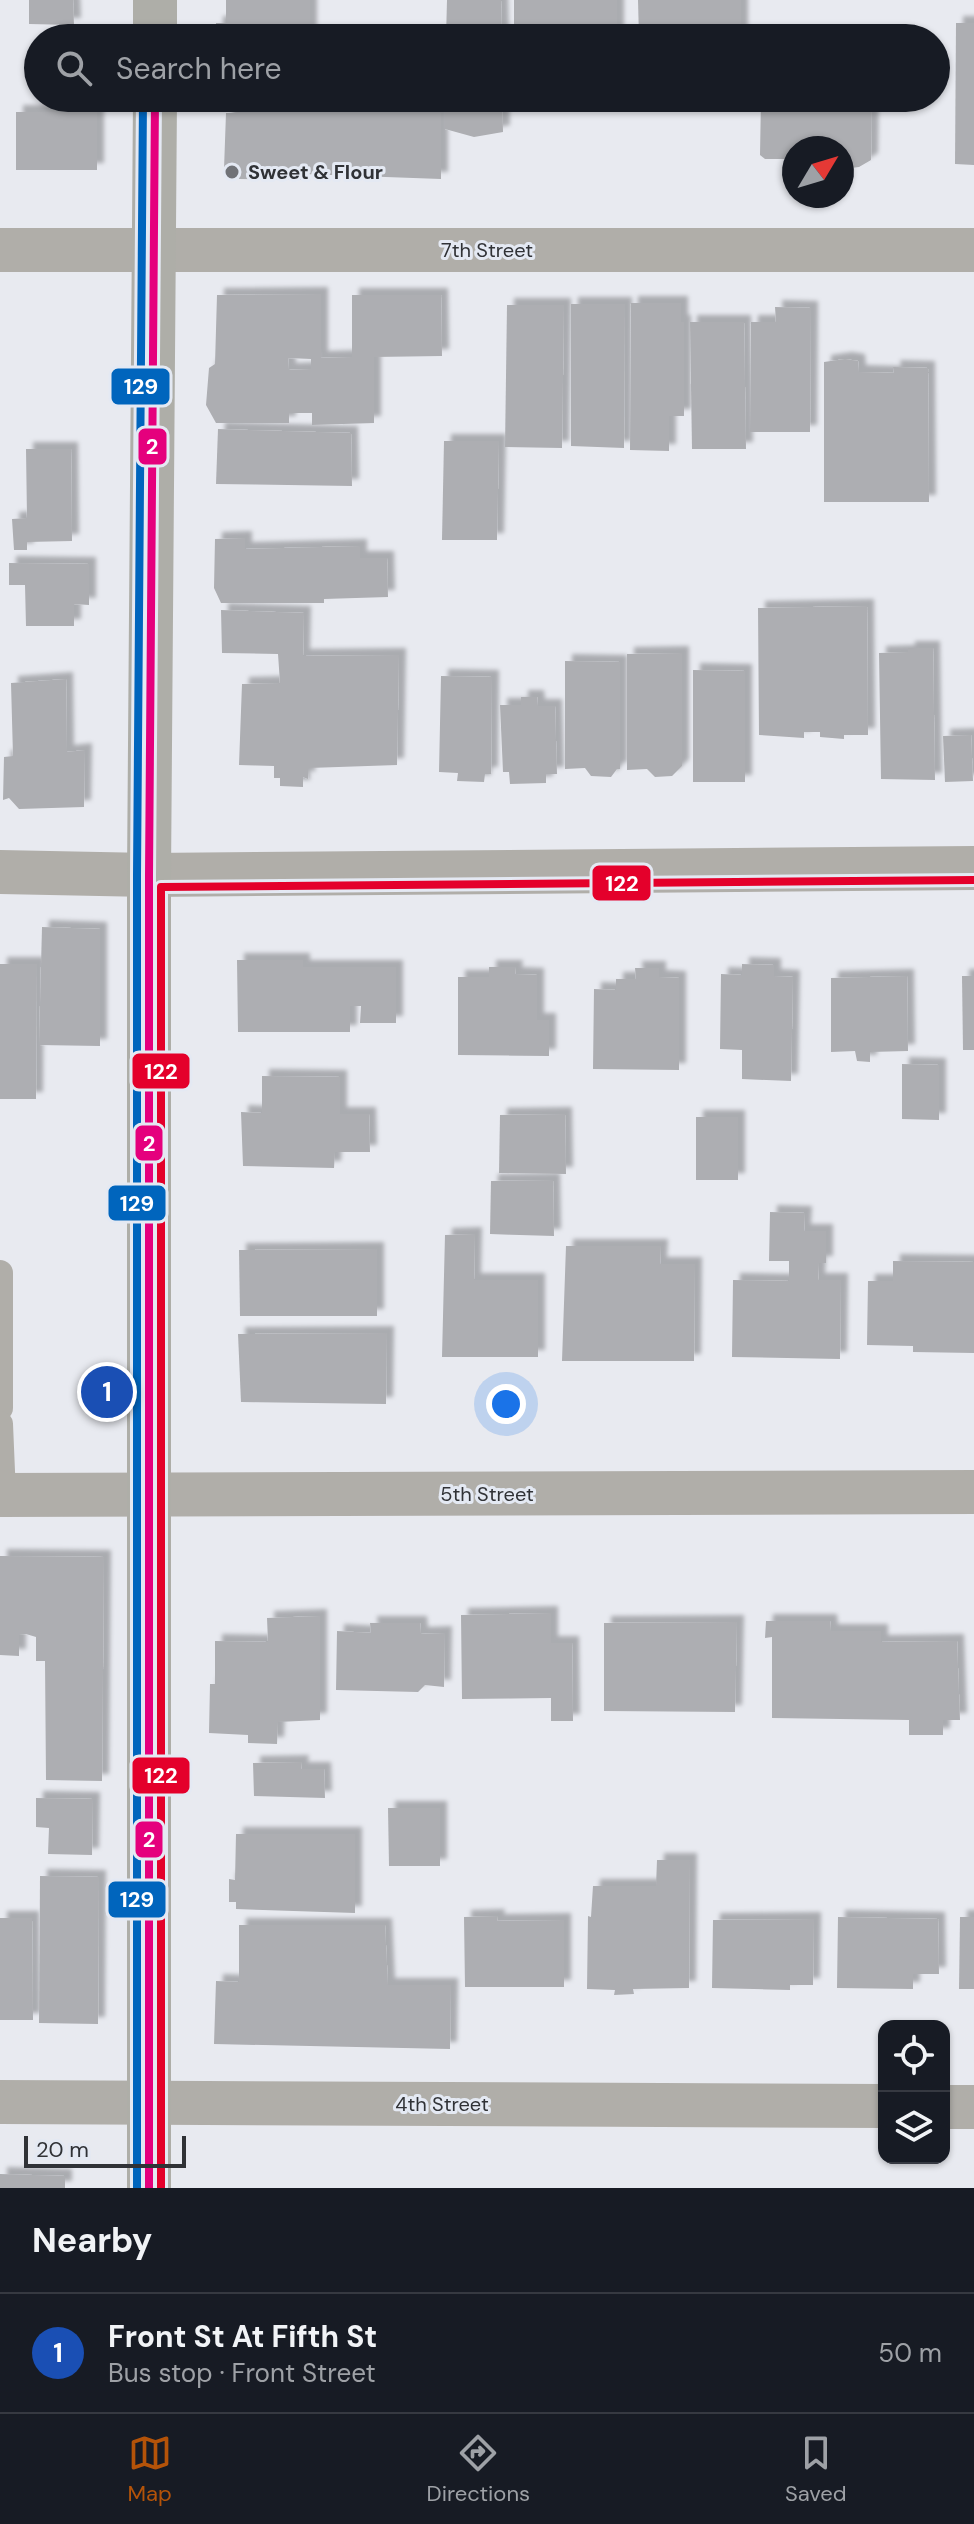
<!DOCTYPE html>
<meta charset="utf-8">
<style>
:root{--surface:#171b24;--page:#20242c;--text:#f1f3f6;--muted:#9ea1a6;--line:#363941;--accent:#b45309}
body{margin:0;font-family:"DM Sans",sans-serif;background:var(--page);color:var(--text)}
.controls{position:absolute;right:24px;bottom:24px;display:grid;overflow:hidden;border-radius:16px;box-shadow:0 2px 6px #0004}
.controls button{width:72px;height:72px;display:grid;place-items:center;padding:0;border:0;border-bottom:2px solid var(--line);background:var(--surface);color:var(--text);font:40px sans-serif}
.compass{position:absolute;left:782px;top:136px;width:72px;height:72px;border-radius:50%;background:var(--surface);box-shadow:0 2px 6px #0004;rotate:52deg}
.scale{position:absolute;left:24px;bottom:20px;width:162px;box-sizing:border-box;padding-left:8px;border:4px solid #303236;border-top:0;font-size:22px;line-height:28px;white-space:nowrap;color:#303236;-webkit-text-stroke:6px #e4e9f3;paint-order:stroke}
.you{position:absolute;left:506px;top:1404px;width:28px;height:28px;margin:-20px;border:6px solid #fff;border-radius:50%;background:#1a73e8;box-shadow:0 0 0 12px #1a73e833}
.badge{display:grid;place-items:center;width:52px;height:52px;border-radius:50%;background:var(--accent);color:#fff;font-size:26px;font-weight:700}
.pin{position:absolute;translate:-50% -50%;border:4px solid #fff;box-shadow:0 2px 8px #0006}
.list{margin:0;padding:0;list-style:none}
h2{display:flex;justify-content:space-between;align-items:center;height:104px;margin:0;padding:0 32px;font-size:34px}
h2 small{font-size:26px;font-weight:400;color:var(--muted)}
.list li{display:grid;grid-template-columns:52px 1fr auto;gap:24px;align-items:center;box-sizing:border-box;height:120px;padding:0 32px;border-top:2px solid var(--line)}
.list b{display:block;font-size:30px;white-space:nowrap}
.list p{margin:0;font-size:26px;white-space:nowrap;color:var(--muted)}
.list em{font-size:26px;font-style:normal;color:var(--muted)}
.icon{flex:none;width:44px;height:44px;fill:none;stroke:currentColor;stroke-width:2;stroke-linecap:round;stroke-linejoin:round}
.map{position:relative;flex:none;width:974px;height:2188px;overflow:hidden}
.search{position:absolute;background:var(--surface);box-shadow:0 2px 6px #0004;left:24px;right:24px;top:24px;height:88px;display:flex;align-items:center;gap:20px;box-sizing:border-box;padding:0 28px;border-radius:44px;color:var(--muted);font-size:30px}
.sheet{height:224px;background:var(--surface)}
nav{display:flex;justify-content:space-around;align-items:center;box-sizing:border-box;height:112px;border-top:2px solid var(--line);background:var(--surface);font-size:22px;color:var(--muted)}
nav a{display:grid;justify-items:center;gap:4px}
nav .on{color:var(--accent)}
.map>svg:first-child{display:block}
</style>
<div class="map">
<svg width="974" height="2188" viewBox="0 0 974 2188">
<defs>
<filter id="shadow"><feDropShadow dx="7" dy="-7" stdDeviation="2" flood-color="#0004"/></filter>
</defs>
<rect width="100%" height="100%" fill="#e8eaf0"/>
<g fill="#adaeb2" fill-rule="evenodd" filter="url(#shadow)">
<polygon points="29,0 73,0 74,25 29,24"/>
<polygon points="226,0 310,0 310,38 216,38 216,23 226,23"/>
<polygon points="447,0 501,0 502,38 446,38"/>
<rect x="514" y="0" width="103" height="38"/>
<polygon points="638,0 741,0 741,38 639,38"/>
<polygon points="956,23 974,23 974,165 955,164"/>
<polygon points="215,98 313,98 313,110 215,108"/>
<polygon points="445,98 502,98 503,132 474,137 445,129"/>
<polygon points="514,98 618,98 618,103 615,107 549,103 546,107 516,107 517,105 514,105"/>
<polygon points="639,98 742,98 742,106 639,107"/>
<polygon points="761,98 872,98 871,160 859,167 843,169 842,148 794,148 794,159 765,159 760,155"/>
<rect x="16" y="112" width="81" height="58"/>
<polygon points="226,113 441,113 441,179 303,174 302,180 239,179 237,173 232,173 233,169 224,169"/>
<path d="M321,294V358L352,357V295H441L442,356L374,357V423L312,425V413H289V423H216L206,405L209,368L215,364L217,295ZM288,358L311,359V369L289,370Z"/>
<polygon points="631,303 681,303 681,322 684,322 684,416 669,416 669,451 630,450"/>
<polygon points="571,304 625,304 624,448 571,446"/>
<polygon points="507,305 564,305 562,448 505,447"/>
<polygon points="775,307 811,308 810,432 750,432 751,322 776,322"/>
<polygon points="690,322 744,322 746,449 692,449"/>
<polygon points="845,359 858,361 859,372 894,373 893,367 928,368 929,502 824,502 824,362"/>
<polygon points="218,429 351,433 352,486 216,484"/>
<polygon points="444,441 499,441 497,540 442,540"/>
<polygon points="26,449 71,449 72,541 27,542 27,550 14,550 12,519 27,518"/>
<polygon points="245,538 245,549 360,546 360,558 387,558 388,597 324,599 324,603 221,603 214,588 215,539"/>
<polygon points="9,563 89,564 89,605 74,604 74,626 26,626 25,585 9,585"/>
<polygon points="867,606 868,735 844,735 844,739 820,737 820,732 804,732 804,738 759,735 758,608"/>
<polygon points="221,610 304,613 303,656 399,655 397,765 309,768 308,779 303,777 303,787 280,786 280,778 274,778 274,766 239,765 242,684 280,683 278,654 222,653"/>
<polygon points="908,648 933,648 935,780 881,779 879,653 908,652"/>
<polygon points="682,653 682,766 672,776 655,777 647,769 627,770 627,654"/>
<polygon points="565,661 620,662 620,769 617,769 611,777 591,776 585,768 565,769"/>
<polygon points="693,670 745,671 745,782 693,782"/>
<polygon points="441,676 492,677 491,774 485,774 484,782 457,781 458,773 439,772"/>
<polygon points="66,679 67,752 85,750 84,807 19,809 9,798 3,800 4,757 13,756 11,683"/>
<polygon points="521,697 537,697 538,706 555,706 557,774 546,774 546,783 510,784 509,772 503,772 500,705 521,705"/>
<polygon points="971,735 973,781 945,782 943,736"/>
<polygon points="42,927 100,929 100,1046 39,1045"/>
<polygon points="237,960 303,960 303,967 396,967 396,1023 360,1023 361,1006 350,1006 350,1032 238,1032"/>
<polygon points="0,964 37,964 36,1099 0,1099"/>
<polygon points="742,964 774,965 774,976 793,977 791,1081 742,1079 742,1050 720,1049 721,974 742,975"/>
<polygon points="489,967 516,967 515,974 537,975 537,1020 549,1020 549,1056 458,1055 458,977 489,977"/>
<polygon points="635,968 659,968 659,977 679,978 679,1070 593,1069 594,989 616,990 616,979 636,979"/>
<polygon points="907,976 908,1051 870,1052 870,1062 857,1061 855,1051 831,1052 831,978"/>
<polygon points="962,976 974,976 974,1050 963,1050"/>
<polygon points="902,1064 939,1065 939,1120 902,1119"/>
<polygon points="262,1076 340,1077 340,1114 369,1114 370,1152 335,1152 334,1168 243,1166 241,1112 262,1113"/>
<polygon points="565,1114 566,1174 499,1173 500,1115"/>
<rect x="696" y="1117" width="42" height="63"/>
<polygon points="553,1180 554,1236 490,1234 491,1181"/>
<polygon points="770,1212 805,1213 804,1231 826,1231 826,1263 819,1263 818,1280 841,1280 840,1359 732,1357 733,1280 789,1281 789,1261 769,1261"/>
<polygon points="475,1234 474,1280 538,1280 538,1357 442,1357 445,1235"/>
<polygon points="566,1246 661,1246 660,1264 695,1264 694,1361 562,1361"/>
<polygon points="377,1249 377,1316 240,1316 239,1250"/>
<polygon points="893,1261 974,1262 974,1353 913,1352 913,1346 867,1345 868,1281 893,1281"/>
<polygon points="387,1333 386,1404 241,1402 238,1334"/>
<polygon points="0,1556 104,1557 102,1781 46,1780 45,1661 36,1661 36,1637 26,1634 19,1635 19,1656 0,1655"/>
<polygon points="551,1613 551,1643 572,1643 573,1721 551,1721 551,1698 462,1699 461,1615"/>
<polygon points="320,1616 320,1720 278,1722 277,1744 248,1743 248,1735 209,1733 210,1684 215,1684 215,1641 268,1642 267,1618"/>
<polygon points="766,1621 830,1621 831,1631 881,1631 881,1642 957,1641 960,1720 943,1720 943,1735 909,1735 909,1720 772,1718 772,1637 765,1638"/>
<polygon points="737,1622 735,1712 604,1711 604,1623"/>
<polygon points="370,1623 420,1623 421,1634 445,1633 444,1687 425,1685 418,1692 336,1690 337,1631 371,1633"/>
<polygon points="302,1762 301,1769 324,1769 325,1798 254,1796 253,1763"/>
<polygon points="36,1798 93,1799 92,1855 48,1854 49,1828 36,1827"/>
<polygon points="388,1808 440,1808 440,1866 389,1866"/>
<polygon points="236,1834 355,1834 355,1913 236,1909 236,1902 229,1902 229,1879 235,1880"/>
<polygon points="657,1860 690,1860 689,1988 633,1989 634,1994 614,1995 615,1990 587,1989 588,1916 591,1917 593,1886 656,1886"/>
<polygon points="40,1876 99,1877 98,2024 39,2023"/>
<polygon points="498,1916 497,1921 564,1920 564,1987 465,1987 464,1917"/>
<polygon points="838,1917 938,1919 939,1974 913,1974 913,1989 837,1988"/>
<polygon points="960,1917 974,1917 974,1989 959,1989"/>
<polygon points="0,1918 32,1918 33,2020 0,2020"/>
<polygon points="814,1919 813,1985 790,1985 790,1990 712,1988 713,1920"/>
<polygon points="239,1925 385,1925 388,1985 451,1985 450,2049 214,2044 216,1981 239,1982"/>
<polygon points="0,2174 65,2176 65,2188 0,2188"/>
</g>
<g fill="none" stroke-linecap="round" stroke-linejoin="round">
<g stroke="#b0aea9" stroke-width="26">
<polyline points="0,1273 0,1408"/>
<polyline points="0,1424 3,1495"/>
</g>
<g stroke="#b0aea9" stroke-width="44">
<polyline points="0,250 974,250"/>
<polyline points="0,872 149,875 974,868"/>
<polyline points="0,1495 974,1492"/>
<polyline points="0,2102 884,2106"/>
<polyline points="944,2107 974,2107"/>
</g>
<g stroke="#aeaea8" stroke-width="44">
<polyline points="155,38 155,0"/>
<polyline points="149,2188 149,875 155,98"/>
</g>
<defs>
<polyline id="bus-1" points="149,2188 149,875 155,98"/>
<polyline id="bus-2" points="161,2188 161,887 974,880"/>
<polyline id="bus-3" points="137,2188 137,875 143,98"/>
</defs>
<use href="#bus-1" stroke="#e4e9f3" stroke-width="14"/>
<use href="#bus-2" stroke="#e4e9f3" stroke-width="14"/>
<use href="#bus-3" stroke="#e4e9f3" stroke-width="14"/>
<use href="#bus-1" stroke="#e5007d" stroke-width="8"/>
<use href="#bus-2" stroke="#e4002b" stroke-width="8"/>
<use href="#bus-3" stroke="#0065bd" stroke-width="8"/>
</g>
<circle fill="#707277" stroke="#e4e9f3" stroke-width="3" cx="232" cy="172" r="8"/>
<g text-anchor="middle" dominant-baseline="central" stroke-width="6" stroke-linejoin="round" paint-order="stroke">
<g font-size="20" font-weight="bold" fill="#303236" stroke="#e4e9f3" text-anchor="start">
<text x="248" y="172">Sweet &amp; Flour</text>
</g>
<g font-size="20" fill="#303236" stroke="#e4e9f3">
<text x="487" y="250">7th Street</text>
<text x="487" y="1494">5th Street</text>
<text x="442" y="2104">4th Street</text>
</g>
</g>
<g stroke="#e4e9f3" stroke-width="3">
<rect x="110" y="367" width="61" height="39" rx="8" fill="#0065bd"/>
<rect x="137" y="427" width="31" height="39" rx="8" fill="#e5007d"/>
<rect x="591" y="864" width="61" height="38" rx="8" fill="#e4002b"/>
<rect x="131" y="1052" width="60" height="38" rx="8" fill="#e4002b"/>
<rect x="134" y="1124" width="30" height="38" rx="8" fill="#e5007d"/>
<rect x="107" y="1184" width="60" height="38" rx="8" fill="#0065bd"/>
<rect x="131" y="1756" width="60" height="39" rx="8" fill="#e4002b"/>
<rect x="134" y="1820" width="30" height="39" rx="8" fill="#e5007d"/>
<rect x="107" y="1880" width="60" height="39" rx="8" fill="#0065bd"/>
</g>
<g font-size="22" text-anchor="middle" font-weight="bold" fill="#fff">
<text x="141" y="394">129</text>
<text x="152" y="454">2</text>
<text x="622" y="891">122</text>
<text x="161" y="1079">122</text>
<text x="149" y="1151">2</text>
<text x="137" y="1211">129</text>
<text x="161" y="1783">122</text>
<text x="149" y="1847">2</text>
<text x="137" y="1907">129</text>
</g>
</svg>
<div class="controls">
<button><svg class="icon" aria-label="locate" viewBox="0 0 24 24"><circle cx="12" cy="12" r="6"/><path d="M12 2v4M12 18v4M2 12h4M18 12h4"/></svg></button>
<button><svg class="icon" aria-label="layers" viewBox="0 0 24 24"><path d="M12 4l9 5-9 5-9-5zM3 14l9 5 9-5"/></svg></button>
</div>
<svg class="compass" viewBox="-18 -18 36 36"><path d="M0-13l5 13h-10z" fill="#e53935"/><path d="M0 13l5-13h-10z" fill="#9ea1a6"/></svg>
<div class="scale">20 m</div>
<div class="you"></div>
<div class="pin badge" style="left:107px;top:1392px;background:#1a4fb4">1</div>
<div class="search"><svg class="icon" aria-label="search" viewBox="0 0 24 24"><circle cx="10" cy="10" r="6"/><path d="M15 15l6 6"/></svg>Search here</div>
</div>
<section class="sheet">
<h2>Nearby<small></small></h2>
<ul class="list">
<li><span class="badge" style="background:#1a4fb4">1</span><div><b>Front St At Fifth St</b><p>Bus stop · Front Street</p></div><em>50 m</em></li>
</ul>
</section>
<nav>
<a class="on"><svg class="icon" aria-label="map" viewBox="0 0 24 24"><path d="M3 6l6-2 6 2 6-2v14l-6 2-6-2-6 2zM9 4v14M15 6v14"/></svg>Map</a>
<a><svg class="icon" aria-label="directions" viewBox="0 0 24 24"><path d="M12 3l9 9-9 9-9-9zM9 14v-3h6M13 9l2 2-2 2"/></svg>Directions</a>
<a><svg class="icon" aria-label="saved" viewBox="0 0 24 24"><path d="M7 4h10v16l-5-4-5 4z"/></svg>Saved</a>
</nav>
